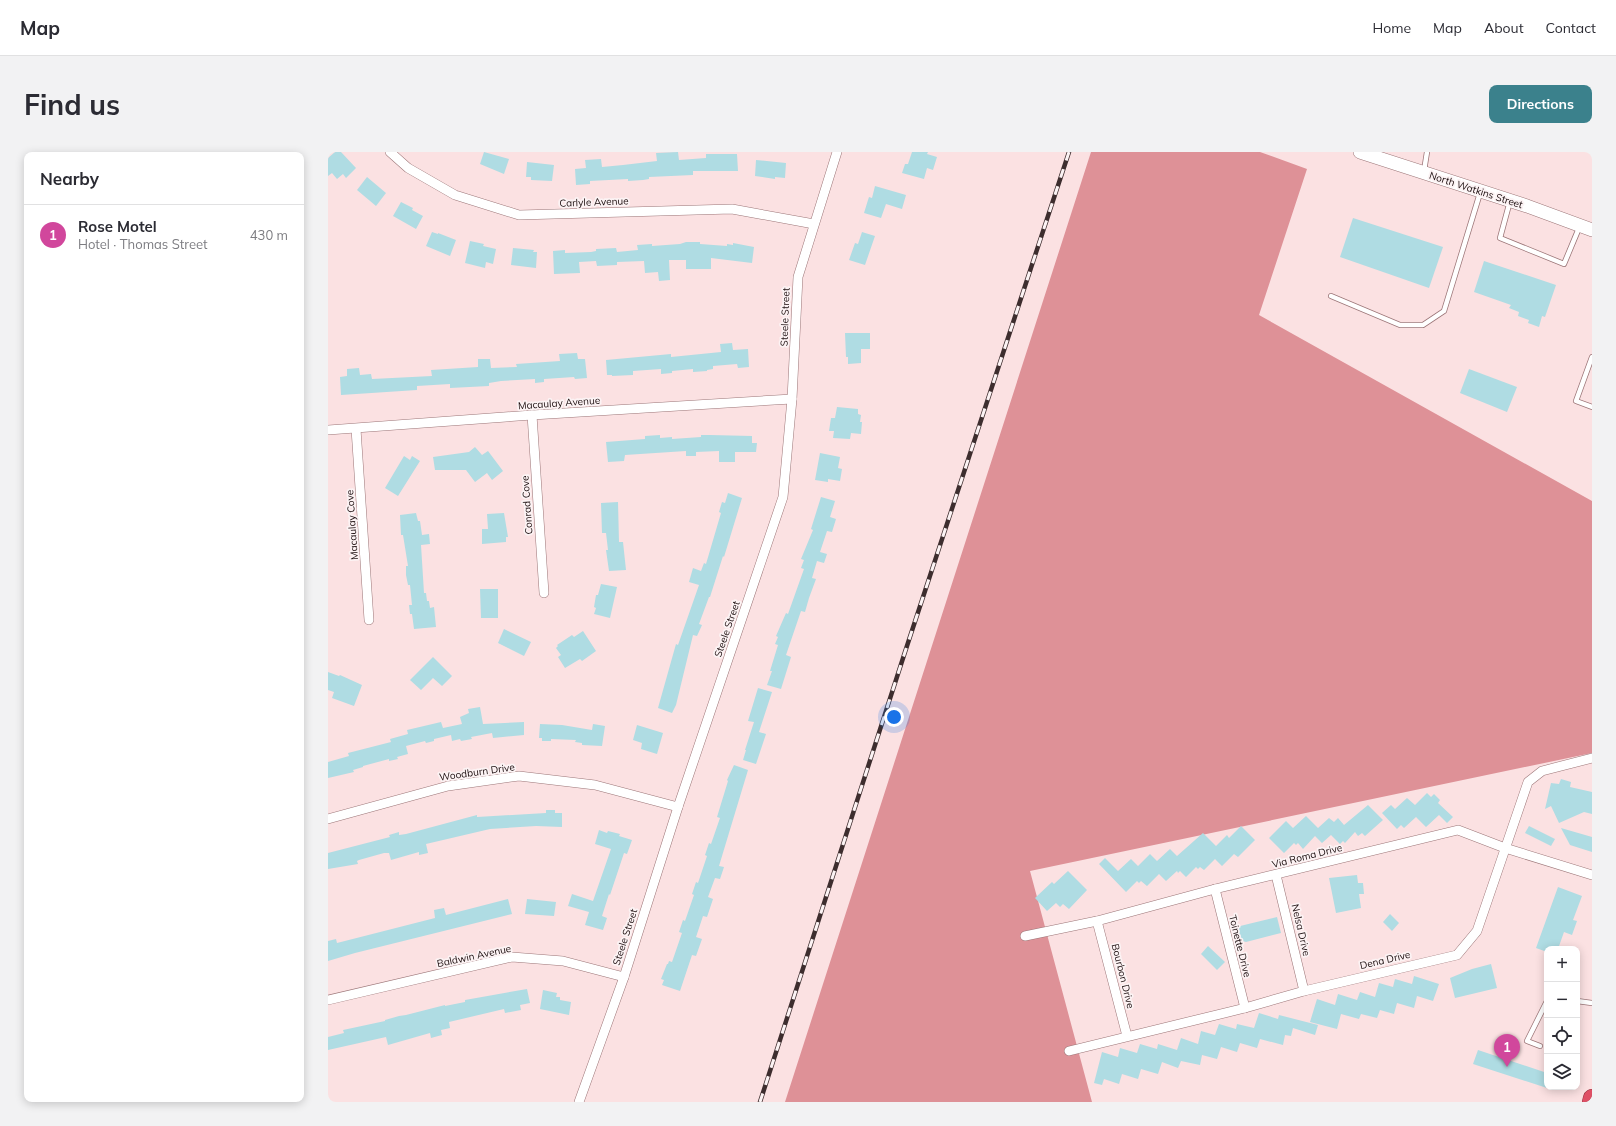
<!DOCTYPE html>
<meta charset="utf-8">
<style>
:root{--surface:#fff;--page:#f2f2f3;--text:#2b2b33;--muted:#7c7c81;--line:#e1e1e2;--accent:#3b818c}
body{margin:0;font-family:Mulish,sans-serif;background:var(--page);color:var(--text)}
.controls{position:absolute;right:12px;bottom:12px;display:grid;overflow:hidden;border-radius:8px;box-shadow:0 2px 10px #0003}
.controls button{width:36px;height:36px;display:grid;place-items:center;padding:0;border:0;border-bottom:1px solid var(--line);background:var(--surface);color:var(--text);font:20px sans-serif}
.you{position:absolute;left:566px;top:565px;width:14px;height:14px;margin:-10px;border:3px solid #fff;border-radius:50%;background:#1a73e8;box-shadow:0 0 0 6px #1a73e833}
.badge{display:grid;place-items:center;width:26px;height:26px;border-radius:50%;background:var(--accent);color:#fff;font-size:13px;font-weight:700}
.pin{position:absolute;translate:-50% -33px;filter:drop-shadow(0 1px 2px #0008)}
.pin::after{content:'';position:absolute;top:21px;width:14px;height:12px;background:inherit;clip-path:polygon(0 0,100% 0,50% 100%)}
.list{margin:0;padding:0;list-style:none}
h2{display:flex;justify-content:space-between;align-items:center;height:52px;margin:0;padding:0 16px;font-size:17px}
h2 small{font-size:13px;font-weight:400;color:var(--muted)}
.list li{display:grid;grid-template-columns:26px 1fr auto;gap:12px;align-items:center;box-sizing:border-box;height:60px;padding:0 16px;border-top:1px solid var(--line)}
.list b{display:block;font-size:15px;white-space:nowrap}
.list p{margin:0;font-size:13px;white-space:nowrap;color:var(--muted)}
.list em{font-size:13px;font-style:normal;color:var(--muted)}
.icon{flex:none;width:22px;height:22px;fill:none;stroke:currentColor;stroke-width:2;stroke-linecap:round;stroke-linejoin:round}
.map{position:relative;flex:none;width:1264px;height:950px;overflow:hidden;border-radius:8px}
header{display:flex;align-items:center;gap:24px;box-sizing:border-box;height:56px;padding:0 20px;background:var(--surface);border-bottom:1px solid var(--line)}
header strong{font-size:19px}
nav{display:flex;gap:22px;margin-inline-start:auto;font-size:14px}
.intro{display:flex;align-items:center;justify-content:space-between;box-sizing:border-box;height:96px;padding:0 24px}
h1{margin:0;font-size:28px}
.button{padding:10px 18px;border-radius:8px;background:var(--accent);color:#fff;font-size:14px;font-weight:700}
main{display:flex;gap:24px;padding:0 24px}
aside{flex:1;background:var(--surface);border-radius:8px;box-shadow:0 2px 10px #0003}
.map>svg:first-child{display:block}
</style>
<header>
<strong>Map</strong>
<nav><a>Home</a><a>Map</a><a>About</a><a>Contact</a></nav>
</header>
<div class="intro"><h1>Find us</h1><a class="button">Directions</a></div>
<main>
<aside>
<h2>Nearby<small></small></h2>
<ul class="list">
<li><span class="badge" style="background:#d1479c">1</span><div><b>Rose Motel</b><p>Hotel · Thomas Street</p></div><em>430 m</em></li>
</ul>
</aside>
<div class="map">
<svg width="1264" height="950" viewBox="0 0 1264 950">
<rect width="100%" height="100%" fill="#fbe1e2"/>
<polygon fill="#de9197" points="763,0 932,0 979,17 931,163 1264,349 1264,601 702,719 764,950 457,950"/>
<g fill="#afdce3">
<polygon points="7,0 13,0 28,16 18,26 15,22 9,27 4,21 0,24 0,6"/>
<polygon points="156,0 181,7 176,22 152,12"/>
<polygon points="350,0 351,8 378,6 378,2 409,2 410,19 365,19 365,23 321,25 321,27 315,28 300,29 300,27 262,29 262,32 248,33 247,17 258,16 257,8 273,7 274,15 295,13 329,9 328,1"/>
<polygon points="584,0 600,0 599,2 609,5 605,18 599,16 596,27 574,21 577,12 580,12"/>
<polygon points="428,8 458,11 457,26 447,25 447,27 427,24"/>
<polygon points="199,10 226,13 224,29 203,28 203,25 198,25"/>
<polygon points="39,25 58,41 48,54 29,38"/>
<polygon points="547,34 578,43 574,57 558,52 553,66 536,61 540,48 541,45 544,46"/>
<polygon points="73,50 85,56 84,58 95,64 88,77 65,64"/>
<polygon points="1025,66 1115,95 1101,136 1012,105"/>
<polygon points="104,80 110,82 110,81 128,88 122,104 98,94"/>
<polygon points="534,80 547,84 537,113 521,108 527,91 530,92"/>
<polygon points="142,89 156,92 155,94 168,97 165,112 158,110 157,116 137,111"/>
<polygon points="358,90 372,90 372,92 399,94 399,92 405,93 405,91 426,95 424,111 383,106 383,117 358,117 358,108 341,108 342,128 331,129 330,120 317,121 316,109 289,110 289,113 269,114 268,109 251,110 252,121 226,122 225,99 237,98 237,101 263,100 268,99 268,97 288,96 289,100 310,98 309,93 324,92 324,94 352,92"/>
<polygon points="185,96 206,98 205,100 209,100 208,116 183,113"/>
<polygon points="1156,109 1228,133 1217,165 1214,164 1211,175 1200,171 1201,168 1190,164 1191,160 1181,156 1183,153 1146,140"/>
<polygon points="517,181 542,181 542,197 533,197 533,211 520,212 520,205 518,205"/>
<polygon points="404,191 405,198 420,197 421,215 410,216 409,212 385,214 385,217 379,218 379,219 365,220 365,217 344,219 344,221 333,222 333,217 305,219 305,223 284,224 284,223 279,223 278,208 343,202 343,205 393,200 392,192"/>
<polygon points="249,201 250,207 257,207 259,226 247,227 246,225 216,227 216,230 207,231 207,227 173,229 161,231 161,234 122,236 122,232 89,234 89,238 13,243 12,225 19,224 19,217 31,216 32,223 43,222 44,227 104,224 103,218 150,215 150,207 162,207 163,216 189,215 188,212 232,209 231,202"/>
<polygon points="1141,217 1189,235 1179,260 1132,241"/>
<polygon points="509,255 530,257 530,262 533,263 532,270 534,270 533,282 523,281 522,287 505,286 506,279 501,279 503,266 507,266"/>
<polygon points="332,283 332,286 344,285 344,287 373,285 373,283 382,283 424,284 424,291 429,291 428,300 407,300 407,310 391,310 391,299 368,300 368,304 358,304 358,299 297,303 296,309 280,310 278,290 317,287 317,284"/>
<polygon points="147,295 154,303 160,299 175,319 164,328 159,321 147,330 138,318 107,318 105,305 141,300"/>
<polygon points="492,301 512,305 510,316 514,317 512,329 500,327 500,330 487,328"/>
<polygon points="76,304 82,308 84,304 92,309 70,344 57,336"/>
<polygon points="400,341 414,346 396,405 395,404 382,445 381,445 371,472 374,473 369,484 365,483 348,553 344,561 330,556 348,492 350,493 371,433 361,430 365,416 373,419 376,411 378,412 393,361 391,360 394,350 397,351"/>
<polygon points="493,345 507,349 502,365 508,367 504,380 499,379 492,400 499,402 496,411 489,409 484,426 488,427 481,446 477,460 473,459 458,503 463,505 453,537 439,533 444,519 442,519 450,493 447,492 450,485 448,484 458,461 460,462 476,417 473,416 476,408 473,407 485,378 483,377"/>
<polygon points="290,350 291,390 295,390 298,418 281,419 278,398 280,398 278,381 274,381 273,351"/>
<polygon points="88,361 90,369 92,369 94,383 101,382 102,392 93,393 96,441 98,441 99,449 101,449 102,456 106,455 108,475 86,477 84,462 82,462 81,453 84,453 82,433 80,433 78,423 78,414 80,414 75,383 73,383 72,363"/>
<polygon points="176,361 180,385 178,385 178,390 154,392 154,377 160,377 159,362"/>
<polygon points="273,432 289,435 282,466 266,462 268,456 266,455 268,443 270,443"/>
<polygon points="152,437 170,437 170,466 153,466"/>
<polygon points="176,477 203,490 196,504 170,491"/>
<polygon points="255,479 268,499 254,509 252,507 237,516 230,505 233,503 228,496 230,494 229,493 244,483 246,485"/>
<polygon points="105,505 124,524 114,534 105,526 93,538 82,528"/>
<polygon points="0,520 11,524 12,523 34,533 26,554 4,546 6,540 0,538"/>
<polygon points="430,536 444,540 431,580 438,582 428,612 415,608 418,598 417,598 426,570 420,569"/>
<polygon points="152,555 155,572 196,570 196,583 165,586 164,581 143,585 144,587 133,589 132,587 124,589 123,583 106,587 106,589 98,591 97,589 78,594 80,602 69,605 70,607 61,609 61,607 35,614 35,615 25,618 26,620 0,626 0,610 21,604 20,601 63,590 62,587 80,582 79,578 113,570 115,576 134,572 132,565 141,561 140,557"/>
<polygon points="212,572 234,573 264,578 265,572 277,574 274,594 254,593 254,591 247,590 248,588 223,587 223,589 214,589 214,586 211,586"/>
<polygon points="309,573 335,581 329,602 313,597 314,591 305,588"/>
<polygon points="406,613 420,618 391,714 396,715 392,727 387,726 380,745 385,747 379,765 375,764 368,785 374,787 368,804 364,803 352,839 334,833 336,828 333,827 339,812 340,812 341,809 344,810 354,781 351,780 355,768 357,769 366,743 364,742 368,730 370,731 379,704 377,703 381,691 383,692 392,666 389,665 400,629 399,628"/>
<polygon points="1233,627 1243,630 1242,635 1264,640 1264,662 1256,660 1231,671 1223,654 1217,657 1223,631 1231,632"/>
<polygon points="1099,641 1103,645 1106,642 1112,648 1110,651 1125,665 1119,671 1111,663 1098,675 1088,665 1076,676 1073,673 1069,677 1054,661 1063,653 1067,657 1079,646 1087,653"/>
<polygon points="1040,653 1055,668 1037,684 1034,681 1030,684 1027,680 1017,691 1015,689 1012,692 1003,683 994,691 987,684 975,697 970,691 968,693 966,691 956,701 941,686 958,669 965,676 978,664 990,676 1001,666 1006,670 1010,666 1016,673"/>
<polygon points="218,658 227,658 227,661 234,661 234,675 208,674 162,677 98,692 100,701 91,703 91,700 63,708 61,701 56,701 31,708 29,709 30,712 0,717 0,701 62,685 61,683 71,680 71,683 78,682 149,663 149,665 218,661"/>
<polygon points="913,674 927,688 910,705 906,702 894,714 887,707 876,718 872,715 870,717 868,715 858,725 852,719 850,721 849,719 838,729 831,722 819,734 813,729 811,731 809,729 798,740 771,712 777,706 790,719 803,707 810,714 822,702 829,709 842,697 849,704 875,681 888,694 899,683 901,686"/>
<polygon points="1201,674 1227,687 1223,694 1197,681"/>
<polygon points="1233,676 1264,685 1264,700 1242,693"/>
<polygon points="271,678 279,681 280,679 292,682 291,684 304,688 299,702 296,701 282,743 281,742 274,764 279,766 275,778 257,773 261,760 240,754 244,742 265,749 283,697 267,692"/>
<polygon points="740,719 759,738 741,757 735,752 732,755 728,751 719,759 707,746 724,730 726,732"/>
<polygon points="1029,723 1030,731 1035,731 1036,742 1031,742 1033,756 1008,761 1001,726"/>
<polygon points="1230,735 1254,744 1245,768 1249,769 1244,783 1236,780 1230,797 1219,797 1219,800 1208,796"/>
<polygon points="180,747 184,762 27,801 0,809 0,789 8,787 9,791 107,766 106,758 116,756 118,763"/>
<polygon points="199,747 228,750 226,764 197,762"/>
<polygon points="1062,762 1071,771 1064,779 1055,770"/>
<polygon points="949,765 953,781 918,790 911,788 908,775"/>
<polygon points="880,794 897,810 889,818 873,802"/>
<polygon points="1163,812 1169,836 1127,846 1122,826 1144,817"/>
<polygon points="1086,824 1111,832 1105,849 1089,844 1086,856 1069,851 1066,862 1052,858 1049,866 1033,862 1031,867 1013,862 1009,877 982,870 989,847 1007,853 1010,842 1029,848 1032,840 1047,845 1051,831 1065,835 1067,827 1084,832"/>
<polygon points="199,837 202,851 192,853 193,858 177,861 176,857 121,870 122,876 113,878 114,883 103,886 102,881 60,893 58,885 0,898 0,885 16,881 15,878 57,869 57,868 71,864 78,863 117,853 117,854 137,850 137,848"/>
<polygon points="215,838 229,841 228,845 232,845 232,848 243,850 241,863 212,857"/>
<polygon points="931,861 950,867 951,863 990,873 987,883 965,876 963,884 957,883 955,893 932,887 929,896 912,891 909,900 893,895 889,907 874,903 872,913 853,909 850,916 834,910 830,922 813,917 810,927 794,922 791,932 776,927 774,933 766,931 774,900 790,905 792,896 809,901 812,892 829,897 830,892 849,898 853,886 870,892 873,879 887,883 891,872 908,877 909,872 926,876"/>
<polygon points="1150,898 1219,921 1219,936 1145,912"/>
</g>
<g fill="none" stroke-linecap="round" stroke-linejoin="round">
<defs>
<g id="lane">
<polyline points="1096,19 1099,0"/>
<polyline points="1182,49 1172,86 1236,112 1251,76"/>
<polyline points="1003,144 1072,173 1095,173 1116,159 1152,41"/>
<polyline points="1264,205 1248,249 1264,255"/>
<polyline points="1249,849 1264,851"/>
<polyline points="1212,894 1199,889 1219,849"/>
</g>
<g id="street">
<polyline points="62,0 80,16 127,43 191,63 404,57 486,72"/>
<polyline points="204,263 216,441"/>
<polyline points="28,277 41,468"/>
<polyline points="0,278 204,263 464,247"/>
<polyline points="0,667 120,634 191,624 267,633 350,655"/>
<polyline points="948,723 976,839"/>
<polyline points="887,737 917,856"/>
<polyline points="769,769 799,884"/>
<polyline points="697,784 769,769 887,737 1130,678 1177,696 1264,723"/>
<polyline points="0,848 184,805 235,809 296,825"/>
<polyline points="741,899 917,856 976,839 1129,803 1149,779 1200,630 1214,619 1264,606"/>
<polyline points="251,950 296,825 350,655 455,345 464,247 470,125 509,0"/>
</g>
<polyline id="secondary" points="1032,0 1199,54 1264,78"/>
<polyline id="highway" points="1263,950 1264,946"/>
</defs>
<use href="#lane" stroke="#9c7678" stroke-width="6"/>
<use href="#street" stroke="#9c7678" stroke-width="10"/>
<use href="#secondary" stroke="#9c7678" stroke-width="14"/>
<use href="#highway" stroke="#9a3846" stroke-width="18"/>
<use href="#lane" stroke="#fff" stroke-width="4.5"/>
<use href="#street" stroke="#fff" stroke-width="9"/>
<use href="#secondary" stroke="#fff" stroke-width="13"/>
<use href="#highway" stroke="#df4f64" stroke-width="17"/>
<defs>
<polyline id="rail" points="432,950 577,500 741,0"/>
</defs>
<use href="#rail" stroke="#3d2d2e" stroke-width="4.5"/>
<use href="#rail" stroke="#fcf3f4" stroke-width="3" stroke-dasharray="9" stroke-linecap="butt"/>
</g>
<g text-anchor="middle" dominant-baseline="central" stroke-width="3.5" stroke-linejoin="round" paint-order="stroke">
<g font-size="10" fill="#1b0d0e" stroke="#fcf3f4">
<text transform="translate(1148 38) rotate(18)">North Watkins Street</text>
<text transform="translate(266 50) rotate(-2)">Carlyle Avenue</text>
<text transform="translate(457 165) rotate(-88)">Steele Street</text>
<text transform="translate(231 251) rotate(-4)">Macaulay Avenue</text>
<text transform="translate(199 353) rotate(-94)">Conrad Cove</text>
<text transform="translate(24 373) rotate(-94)">Macaulay Cove</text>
<text transform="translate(399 477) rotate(-71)">Steele Street</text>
<text transform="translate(149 620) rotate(-8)">Woodburn Drive</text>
<text transform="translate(979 704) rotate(-14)">Via Roma Drive</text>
<text transform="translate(973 778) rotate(77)">Nelsa Drive</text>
<text transform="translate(297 785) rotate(-72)">Steele Street</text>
<text transform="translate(912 794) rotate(76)">Toinette Drive</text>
<text transform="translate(146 804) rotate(-12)">Baldwin Avenue</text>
<text transform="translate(1057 808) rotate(-13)">Dena Drive</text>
<text transform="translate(795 824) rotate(76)">Bourbon Drive</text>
</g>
</g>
</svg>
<div class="controls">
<button>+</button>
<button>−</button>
<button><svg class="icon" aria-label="locate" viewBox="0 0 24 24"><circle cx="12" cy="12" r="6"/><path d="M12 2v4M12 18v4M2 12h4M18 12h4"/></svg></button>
<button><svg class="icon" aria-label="layers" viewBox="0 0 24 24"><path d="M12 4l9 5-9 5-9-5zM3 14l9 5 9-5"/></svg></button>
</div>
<div class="you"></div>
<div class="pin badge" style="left:1179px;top:915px;background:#d1479c">1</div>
</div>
</main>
